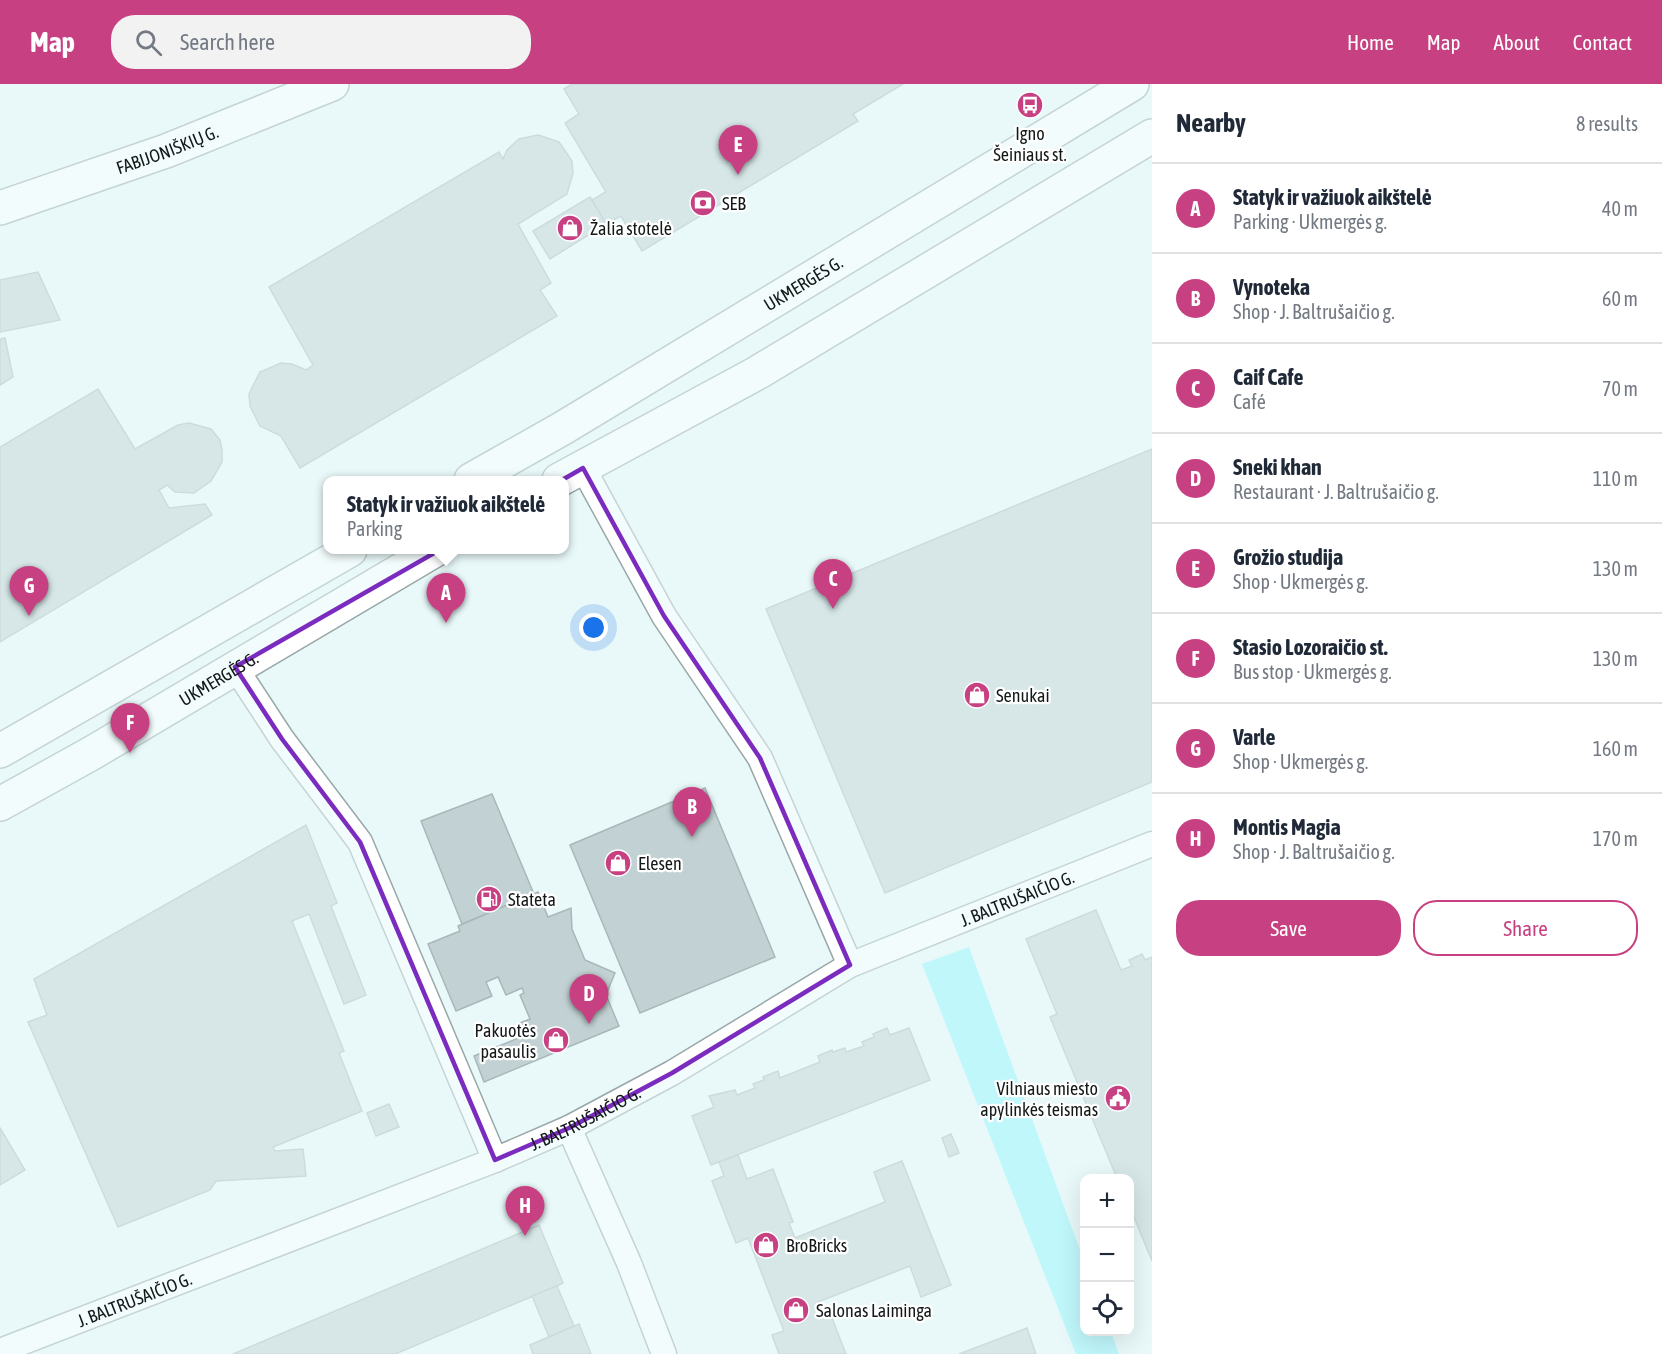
<!DOCTYPE html>
<meta charset="utf-8">
<style>
:root{--surface:#fff;--page:#f2f2f3;--text:#1f2937;--muted:#747a83;--line:#e0e1e3;--accent:#c74182}
body{margin:0;font-family:"Asap Condensed",sans-serif;background:var(--page);color:var(--text)}
.controls{position:absolute;right:18px;bottom:18px;display:grid;overflow:hidden;border-radius:12px;box-shadow:0 6px 24px #0002}
.controls button{width:54px;height:54px;display:grid;place-items:center;padding:0;border:0;border-bottom:2px solid var(--line);background:var(--surface);color:var(--text);font:30px sans-serif}
.you{position:absolute;left:594px;top:544px;width:21px;height:21px;margin:-15px;border:4px solid #fff;border-radius:50%;background:#1a73e8;box-shadow:0 0 0 9px #1a73e833}
.badge{display:grid;place-items:center;width:39px;height:39px;border-radius:50%;background:var(--accent);color:#fff;font-size:20px;font-weight:700}
.pin{position:absolute;translate:-50% -50px;filter:drop-shadow(0 2px 3px #0008)}
.pin::after{content:'';position:absolute;top:32px;width:21px;height:18px;background:inherit;clip-path:polygon(0 0,100% 0,50% 100%)}
.popup{position:absolute;left:323px;top:392px;width:246px;height:78px;box-sizing:border-box;display:grid;place-content:center;border-radius:12px;background:var(--surface);filter:drop-shadow(0 2px 4px #0005);font-size:20px;white-space:nowrap;color:var(--muted)}
.popup b{font-size:22px;color:var(--text)}
.popup::after{content:'';position:absolute;left:50%;top:100%;margin-left:-12px;border:12px solid transparent;border-top-color:var(--surface)}
.list{margin:0;padding:0;list-style:none}
h2{display:flex;justify-content:space-between;align-items:center;height:78px;margin:0;padding:0 24px;font-size:26px}
h2 small{font-size:20px;font-weight:400;color:var(--muted)}
.list li{display:grid;grid-template-columns:39px 1fr auto;gap:18px;align-items:center;box-sizing:border-box;height:90px;padding:0 24px;border-top:2px solid var(--line)}
.list b{display:block;font-size:22px;white-space:nowrap}
.list p{margin:0;font-size:20px;white-space:nowrap;color:var(--muted)}
.list em{font-size:20px;font-style:normal;color:var(--muted)}
.actions{display:flex;gap:12px;padding:18px 24px}
.actions a{flex:1;padding:14px 0;border:2px solid var(--accent);border-radius:24px;text-align:center;font-size:21px;color:var(--accent)}
.actions .main{background:var(--accent);color:#fff}
.icon{flex:none;width:33px;height:33px;fill:none;stroke:currentColor;stroke-width:2;stroke-linecap:round;stroke-linejoin:round}
.map{position:relative;flex:none;width:1152px;height:1270px;overflow:hidden}
header{display:flex;align-items:center;gap:36px;box-sizing:border-box;height:84px;padding:0 30px;background:var(--accent);color:#fff}
header strong{font-size:28px}
nav{display:flex;gap:33px;margin-inline-start:auto;font-size:21px}
.search{width:420px;height:54px;background:var(--page);display:flex;align-items:center;gap:15px;box-sizing:border-box;padding:0 21px;border-radius:24px;color:var(--muted);font-size:22px}
main{display:flex}
aside{flex:1;background:var(--surface)}
.map>svg:first-child{display:block}
</style>
<header>
<strong>Map</strong>
<div class="search"><svg class="icon" aria-label="search" viewBox="0 0 24 24"><circle cx="10" cy="10" r="6"/><path d="M15 15l6 6"/></svg>Search here</div>
<nav><a>Home</a><a>Map</a><a>About</a><a>Contact</a></nav>
</header>
<main>
<div class="map">
<svg width="1152" height="1270" viewBox="0 0 1152 1270">
<rect width="100%" height="100%" fill="#e9f9fa"/>
<polygon fill="#8ef3fd" points="969,863 1084,1177 1084,1248 1111,1248 1119,1270 1076,1270 922,880"/>
<g fill="#c2d1d3" stroke="#a9b7b9" stroke-width="1.5">
<polygon points="572,0 903,0 853,30 858,37 642,167 621,132 606,140 592,116 606,108 565,39 579,30 564,5"/>
<polygon points="538,51 559,58 572,77 573,89 567,110 518,140 551,199 540,206 557,232 300,384 281,352 260,342 250,322 249,310 260,288 281,279 292,280 306,286 313,281 269,203 499,68 503,75 507,66 519,55"/>
<polygon points="590,113 606,140 550,175 533,147"/>
<polygon points="38,188 60,236 0,248 0,196"/>
<polygon points="5,254 13,293 0,301 0,255"/>
<polygon points="98,305 135,365 178,341 189,339 211,345 220,356 222,366 222,378 211,397 194,409 175,408 167,401 159,406 169,424 205,420 212,431 0,558 0,363"/>
<polygon points="1152,365 1152,698 885,809 766,525"/>
<polygon points="705,704 775,873 640,929 570,761"/>
<polygon points="492,710 534,810 462,840 421,737"/>
<polygon points="306,741 337,819 331,822 366,911 344,920 309,830 292,837 344,967 339,969 362,1027 273,1063 275,1067 303,1065 306,1092 216,1097 210,1106 118,1143 28,938 47,931 34,895"/>
<polygon points="538,808 548,833 571,824 572,845 585,876 615,889 606,911 619,942 484,998 474,972 526,951 520,939 530,935 520,911 524,909 522,904 506,911 498,893 486,898 492,912 456,927 428,860 460,847 458,842"/>
<polygon points="1096,826 1121,886 1132,882 1129,876 1142,870 1145,876 1152,873 1152,1177 1130,1123 1130,1094 1117,1094 1050,933 1057,930 1026,855"/>
<polygon points="887,944 890,951 909,944 930,996 711,1081 692,1032 714,1023 709,1012 735,1006 737,1011 755,1004 753,1000 764,996 763,993 778,987 780,994 820,978 818,972 832,966 833,968 845,964 846,968 864,962 862,958 874,953 873,950"/>
<polygon points="389,1020 399,1043 376,1052 367,1029"/>
<polygon points="0,1044 25,1086 0,1101"/>
<polygon points="951,1050 959,1069 949,1073 942,1054"/>
<polygon points="738,1071 747,1095 773,1085 793,1138 789,1139 795,1154 885,1118 874,1088 902,1077 951,1201 921,1213 910,1182 818,1218 824,1232 830,1229 846,1270 779,1270 772,1251 784,1247 748,1154 736,1159 712,1097 724,1092 719,1078"/>
<polygon points="539,1141 563,1199 557,1202 395,1270 233,1270"/>
<polygon points="557,1202 574,1242 549,1253 532,1212"/>
<polygon points="579,1240 591,1270 533,1270 530,1261"/>
<polygon points="1027,1244 1036,1270 959,1270"/>
</g>
<g fill="none" stroke-linecap="round" stroke-linejoin="round">
<defs>
<g id="street">
<polyline points="583,384 664,532 760,674 850,881"/>
<polyline points="235,583 282,655 360,758 495,1076"/>
<polyline points="569,1044 629,1179 664,1270"/>
<path id="s1" d="M0,1267L495,1076L569,1044L672,989L850,881L1152,760"/>
</g>
<g id="secondary">
<path id="s2" d="M0,124L166,67L332,0"/>
</g>
<g id="highway">
<path id="s3" d="M471,396L563,344L1132,0"/>
<polyline points="559,396 757,289 1152,52"/>
<polyline points="0,667 350,466"/>
<path id="s4" d="M0,720L92,669L435,466"/>
</g>
</defs>
<use href="#street" stroke="#98a7a8" stroke-width="27"/>
<use href="#secondary" stroke="#98a7a8" stroke-width="36"/>
<use href="#highway" stroke="#98a7a8" stroke-width="36"/>
<use href="#street" stroke="#fff" stroke-width="24"/>
<use href="#secondary" stroke="#fff" stroke-width="33"/>
<use href="#highway" stroke="#fff" stroke-width="33"/>
</g>
<path d="M0 0H1152V1270H0ZM583,384L664,532L760,674L850,881L672,989L569,1044L495,1076L360,758L282,655L235,583Z" fill="#e9f9fa" fill-opacity=".55" fill-rule="evenodd"/>
<path fill="none" stroke="#7b2cbf" stroke-width="4.5" stroke-linejoin="round" d="M583,384L664,532L760,674L850,881L672,989L569,1044L495,1076L360,758L282,655L235,583Z"/>
<defs>
<symbol id="bus-disc" viewBox="-11 -11 22 22"><circle r="9.5" fill="#c74182" stroke="#fff"/><path d="M-5-6H5V4H4V6H2V4H-2V6H-4V4H-5ZM-3.5-4V0h7V-4ZM-3.5 1.2v1.5H-2V1.2ZM2 1.2v1.5H3.5V1.2Z" fill="#fff"/></symbol>
<symbol id="bank-disc" viewBox="-11 -11 22 22"><circle r="9.5" fill="#c74182" stroke="#fff"/><path d="M-6-4H6V4H-6ZM0-2.3a2.3 2.3 0 1 0 0 4.6a2.3 2.3 0 1 0 0-4.6Z" fill="#fff"/></symbol>
<symbol id="shop-disc" viewBox="-11 -11 22 22"><circle r="9.5" fill="#c74182" stroke="#fff"/><path d="M-5-2.5h2.3a2.7 3.5 0 0 1 5.4 0H5L5.5 6h-11ZM-1.5-2.5h3a1.5 2.3 0 0 0-3 0Z" fill="#fff"/></symbol>
<symbol id="fuel-disc" viewBox="-11 -11 22 22"><circle r="9.5" fill="#c74182" stroke="#fff"/><path d="M-5.5-6h7V0h2V4h1.3V-2.5L3-4.5l.8-.8L6-3V5H2.5V1h-1V6h-7ZM-4.2-4.7v3.2H.2V-4.7Z" fill="#fff"/></symbol>
<symbol id="civic-disc" viewBox="-11 -11 22 22"><circle r="9.5" fill="#c74182" stroke="#fff"/><path d="M-.6-6.5H3V-4.5H.6V-3L4-1V1h2V6H-6V1h2V-1L-.6-3ZM-1.2 2.5V6h2.4V2.5Z" fill="#fff"/></symbol>
</defs>
<g fill-rule="evenodd">
<use href="#bus-disc" x="1015" y="6" width="30" height="30"/>
<use href="#bank-disc" x="688" y="104" width="30" height="30"/>
<use href="#shop-disc" x="555" y="129" width="30" height="30"/>
<use href="#shop-disc" x="962" y="596" width="30" height="30"/>
<use href="#shop-disc" x="603" y="764" width="30" height="30"/>
<use href="#fuel-disc" x="474" y="800" width="30" height="30"/>
<use href="#shop-disc" x="541" y="941" width="30" height="30"/>
<use href="#civic-disc" x="1103" y="999" width="30" height="30"/>
<use href="#shop-disc" x="751" y="1146" width="30" height="30"/>
<use href="#shop-disc" x="781" y="1211" width="30" height="30"/>
</g>
<g text-anchor="middle" dominant-baseline="central" stroke-width="4.5" stroke-linejoin="round" paint-order="stroke">
<g font-size="18" fill="#131818" stroke="#fff" text-anchor="start">
<text x="1030" y="49" text-anchor="middle">Igno<tspan x="1030" dy="21">Šeiniaus st.</tspan></text>
<text x="722" y="119">SEB</text>
<text x="590" y="144">Žalia stotelė</text>
<text x="996" y="611">Senukai</text>
<text x="638" y="779">Elesen</text>
<text x="508" y="815">Stateta</text>
<text x="536" y="946" text-anchor="end">Pakuotės<tspan x="536" dy="21">pasaulis</tspan></text>
<text x="1098" y="1004" text-anchor="end">Vilniaus miesto<tspan x="1098" dy="21">apylinkės teismas</tspan></text>
<text x="786" y="1161">BroBricks</text>
<text x="816" y="1226">Salonas Laiminga</text>
</g>
<g font-size="18" fill="#131818" stroke="#fff">
<text stroke="none"><textPath href="#s2" startOffset="177">FABIJONIŠKIŲ G.</textPath></text>
<text stroke="none"><textPath href="#s3" startOffset="386">UKMERGĖS G.</textPath></text>
<text stroke="none"><textPath href="#s4" startOffset="252">UKMERGĖS G.</textPath></text>
<text stroke="none"><textPath href="#s1" startOffset="1116">J. BALTRUŠAIČIO G.</textPath></text>
<text stroke="none"><textPath href="#s1" startOffset="630">J. BALTRUŠAIČIO G.</textPath></text>
<text stroke="none"><textPath href="#s1" startOffset="144">J. BALTRUŠAIČIO G.</textPath></text>
</g>
</g>
</svg>
<div class="controls">
<button>+</button>
<button>−</button>
<button><svg class="icon" aria-label="locate" viewBox="0 0 24 24"><circle cx="12" cy="12" r="6"/><path d="M12 2v4M12 18v4M2 12h4M18 12h4"/></svg></button>
</div>
<div class="you"></div>
<div class="pin badge" style="left:446px;top:539px">A</div>
<div class="popup"><b>Statyk ir važiuok aikštelė</b>Parking</div>
<div class="pin badge" style="left:692px;top:753px">B</div>
<div class="pin badge" style="left:833px;top:525px">C</div>
<div class="pin badge" style="left:589px;top:940px">D</div>
<div class="pin badge" style="left:738px;top:91px">E</div>
<div class="pin badge" style="left:130px;top:669px">F</div>
<div class="pin badge" style="left:29px;top:532px">G</div>
<div class="pin badge" style="left:525px;top:1152px">H</div>
</div>
<aside>
<h2>Nearby<small>8 results</small></h2>
<ul class="list">
<li><span class="badge">A</span><div><b>Statyk ir važiuok aikštelė</b><p>Parking · Ukmergės g.</p></div><em>40 m</em></li>
<li><span class="badge">B</span><div><b>Vynoteka</b><p>Shop · J. Baltrušaičio g.</p></div><em>60 m</em></li>
<li><span class="badge">C</span><div><b>Caif Cafe</b><p>Café</p></div><em>70 m</em></li>
<li><span class="badge">D</span><div><b>Sneki khan</b><p>Restaurant · J. Baltrušaičio g.</p></div><em>110 m</em></li>
<li><span class="badge">E</span><div><b>Grožio studija</b><p>Shop · Ukmergės g.</p></div><em>130 m</em></li>
<li><span class="badge">F</span><div><b>Stasio Lozoraičio st.</b><p>Bus stop · Ukmergės g.</p></div><em>130 m</em></li>
<li><span class="badge">G</span><div><b>Varle</b><p>Shop · Ukmergės g.</p></div><em>160 m</em></li>
<li><span class="badge">H</span><div><b>Montis Magia</b><p>Shop · J. Baltrušaičio g.</p></div><em>170 m</em></li>
</ul>
<div class="actions"><a class="main">Save</a><a>Share</a></div>
</aside>
</main>
